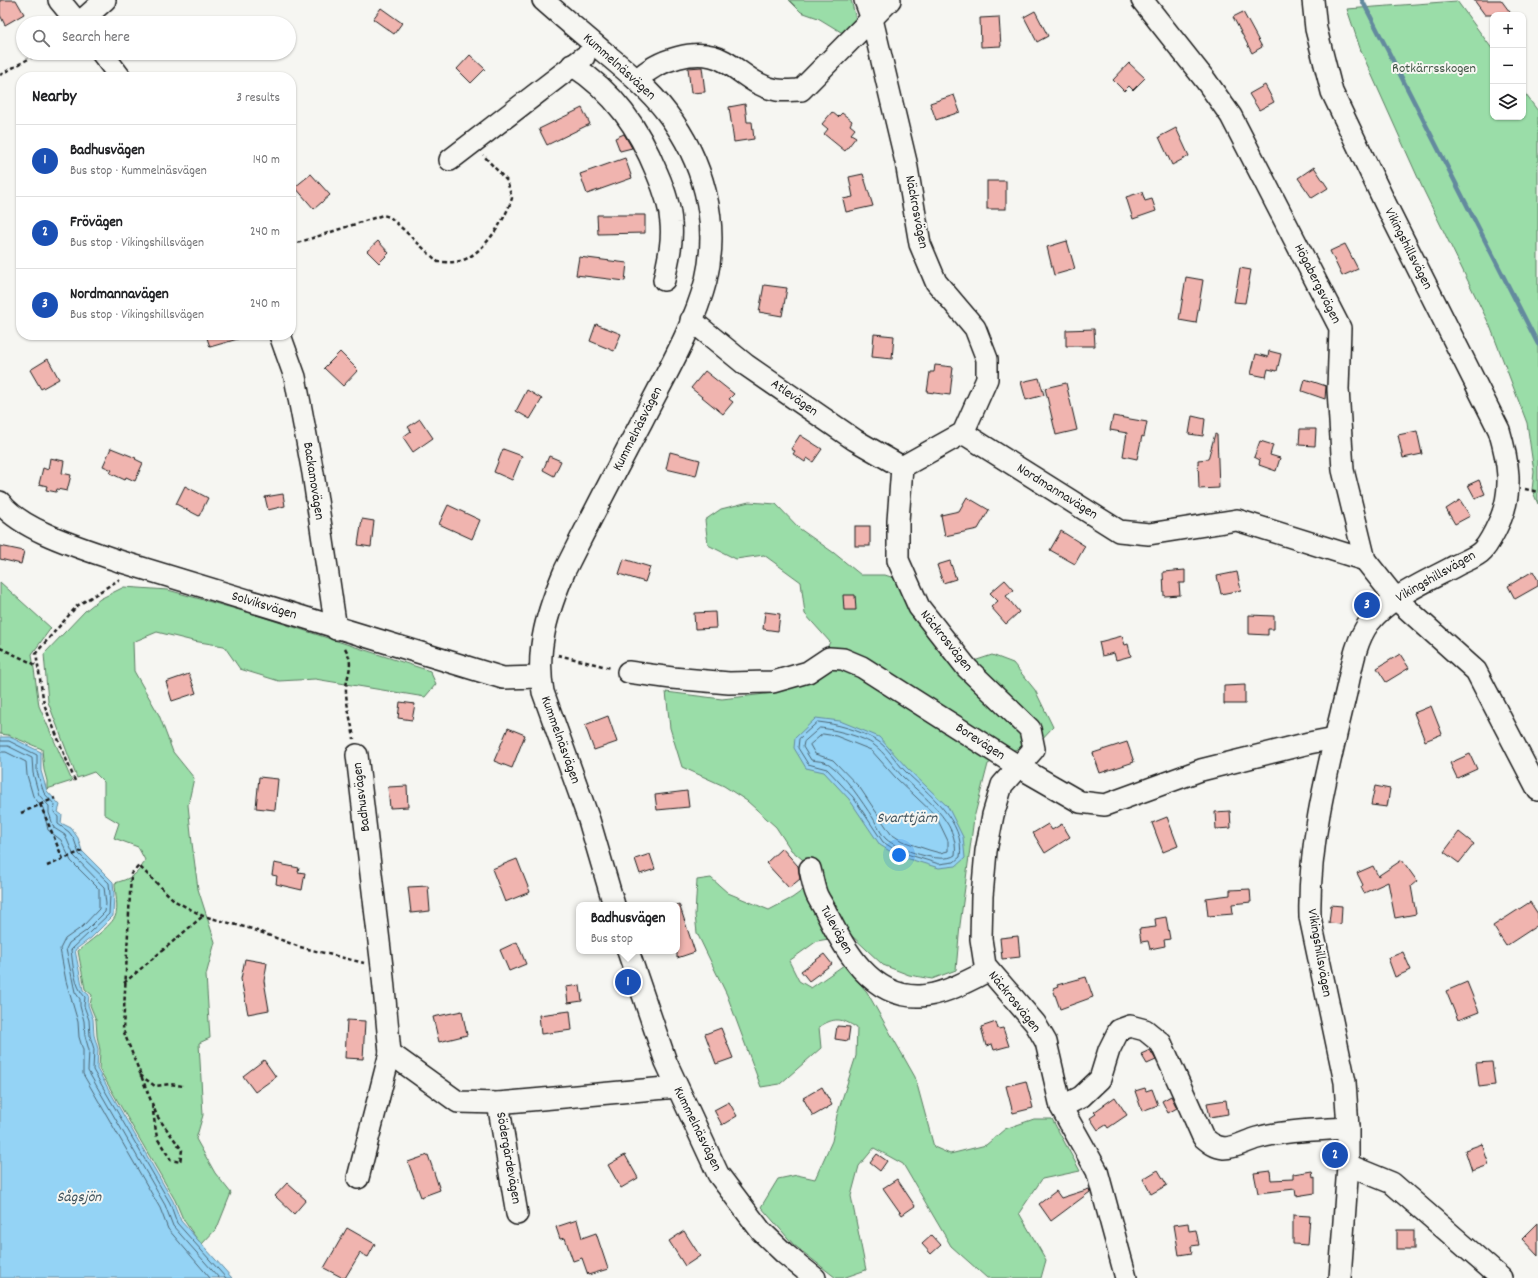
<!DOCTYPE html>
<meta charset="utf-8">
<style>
:root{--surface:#fff;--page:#f6f6f6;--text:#202124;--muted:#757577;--line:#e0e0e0;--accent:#0f766e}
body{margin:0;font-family:Dekko,sans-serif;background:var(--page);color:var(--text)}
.controls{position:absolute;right:12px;top:12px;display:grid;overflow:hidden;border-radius:8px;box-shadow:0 1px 3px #0004}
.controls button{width:36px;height:36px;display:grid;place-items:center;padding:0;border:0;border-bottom:1px solid var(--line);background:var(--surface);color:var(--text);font:20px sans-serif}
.you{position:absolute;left:899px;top:855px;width:14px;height:14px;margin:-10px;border:3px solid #fff;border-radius:50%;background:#1a73e8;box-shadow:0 0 0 6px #1a73e833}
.badge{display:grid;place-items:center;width:26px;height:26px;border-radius:50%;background:var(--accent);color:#fff;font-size:13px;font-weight:700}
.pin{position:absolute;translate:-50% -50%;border:2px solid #fff;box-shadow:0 1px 4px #0006}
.popup{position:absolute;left:576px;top:902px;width:104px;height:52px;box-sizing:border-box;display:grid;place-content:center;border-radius:8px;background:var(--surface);filter:drop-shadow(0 1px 3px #0005);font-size:13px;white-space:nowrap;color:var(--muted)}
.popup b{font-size:15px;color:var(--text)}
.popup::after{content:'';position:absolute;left:50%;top:100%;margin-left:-8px;border:8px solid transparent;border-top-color:var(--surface)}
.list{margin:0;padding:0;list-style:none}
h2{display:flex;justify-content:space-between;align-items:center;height:52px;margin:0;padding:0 16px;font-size:17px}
h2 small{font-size:13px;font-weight:400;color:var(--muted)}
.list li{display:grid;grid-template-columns:26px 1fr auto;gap:12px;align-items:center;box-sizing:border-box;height:72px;padding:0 16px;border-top:1px solid var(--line)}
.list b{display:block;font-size:15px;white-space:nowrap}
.list p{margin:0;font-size:13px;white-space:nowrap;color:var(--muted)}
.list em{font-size:13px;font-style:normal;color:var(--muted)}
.icon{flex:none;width:22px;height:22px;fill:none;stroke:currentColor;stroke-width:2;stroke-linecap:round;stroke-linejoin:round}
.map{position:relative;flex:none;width:1538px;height:1278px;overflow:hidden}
.search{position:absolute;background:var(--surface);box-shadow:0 1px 3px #0004;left:16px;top:16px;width:280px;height:44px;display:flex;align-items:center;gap:10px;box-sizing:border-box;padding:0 14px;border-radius:22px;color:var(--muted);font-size:15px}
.panel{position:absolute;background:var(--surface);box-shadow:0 1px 3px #0004;left:16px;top:72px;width:280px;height:268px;border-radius:16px}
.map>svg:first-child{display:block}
</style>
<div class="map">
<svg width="1538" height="1278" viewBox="0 0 1538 1278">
<rect width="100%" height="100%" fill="#f6f6f2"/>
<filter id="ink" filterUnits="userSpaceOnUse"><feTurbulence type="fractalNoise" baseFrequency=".025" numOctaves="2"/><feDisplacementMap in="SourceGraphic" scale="8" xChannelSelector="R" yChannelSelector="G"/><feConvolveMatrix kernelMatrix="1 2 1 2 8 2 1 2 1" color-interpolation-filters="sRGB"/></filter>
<g filter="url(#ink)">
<g fill="#9adda8" stroke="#5b7c62">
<polygon points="789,0 851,0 857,23 852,35 841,32 818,18 801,12"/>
<polygon points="1457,1 1493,50 1493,117 1523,117 1523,91 1538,111 1538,504 1532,490 1534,472 1527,423 1490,326 1423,189 1361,51 1347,9"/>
<path d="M749,502L776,504L800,529L834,553L861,575H885L897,579L959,666L992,655L1013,663L1035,690L1053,727L1038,743L1011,751L988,764L974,818L960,925L956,970L932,979L909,975L883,965L851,935L817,941L789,961L799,981L811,988L844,965L867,992L915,1077L934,1147L950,1154L986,1145L1005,1129L1034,1119H1052L1080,1171L1042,1179L1019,1213L1046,1260L1041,1278H987L951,1246L903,1164L874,1148L859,1166L851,1196L866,1270L843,1278H836L794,1245L761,1207L778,1179L797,1175L815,1179L832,1141L837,1115L856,1056L857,1028C842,1018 834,1017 819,1027L821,1048L780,1084L761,1087L727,995L697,933L695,915L697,880L711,878L728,893L769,910L792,898L806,888L813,868L791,850L776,827L747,801L724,786L682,767L670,728L666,692L722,699L774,693L812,678L830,642L805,614L801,582L764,555L736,559L708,545L705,520L721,509Z"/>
<polygon points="0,582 51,628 32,654 39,706 72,781 47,789 47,781 44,770 42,749 8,735 0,734"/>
<path d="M124,587L168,590L250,613L430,671L436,684L425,697L315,679L279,681L240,669L224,646L193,641L157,632L133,642L134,671L159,715L173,752L194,778L188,805L192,843L198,889L215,942L206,975L210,1038L199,1043L203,1115L196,1139L215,1173L231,1193L217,1228L201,1245L183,1219L175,1200L99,1069L100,1050L97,1036L96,1020L90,1005L92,995L85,989L78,951C88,942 108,929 115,917C119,908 115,893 115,883C129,879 139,875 145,860L138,847L114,838L119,823L104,814V782L94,772L77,778L48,702L44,654L85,611L100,599Z"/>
</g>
<g fill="#94d3f5" stroke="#648a9e">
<polygon points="816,718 840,721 879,737 907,768 948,807 963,837 965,858 956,866 939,868 896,855 880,845 849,799 824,772 806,768 794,748 795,738"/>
<polygon points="0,737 10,737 41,752 41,771 47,791 60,805 58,812 62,815 61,823 71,828 78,838 82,851 113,882 114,893 113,916 91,938 75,950 83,990 89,995 88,1005 93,1019 94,1035 98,1049 97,1069 173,1201 181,1221 232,1278 0,1278"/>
</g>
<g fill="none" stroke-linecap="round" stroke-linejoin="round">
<g stroke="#4c6573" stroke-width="1">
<path d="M818,722C837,724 859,730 876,740C887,746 896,762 905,771C927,793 966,821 960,857L954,862L939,864L897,851L883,842L853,797L827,769L808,764L798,748L799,739Z"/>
<path d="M820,728C833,729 864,737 874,745C885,753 892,765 901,775C921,795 960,822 955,855C942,865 897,849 886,839C881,834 877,825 873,818C862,802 845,775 829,764C824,761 817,761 811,760L803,747L804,742Z"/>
<polygon points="823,734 836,736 871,750 896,778 936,816 948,841 948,851 940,853 929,850 902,841 891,834 860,788 833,760 815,754 810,745"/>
<path d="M0,741H9L37,755V772L44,793L55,805L54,812L58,817V824L69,832L74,839L79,854L109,883L110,894L109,914L71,950C73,965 74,986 85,997L84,1006L89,1020L90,1036L94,1049L93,1070L170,1203L177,1223L226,1278"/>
<polyline points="0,746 8,746 32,758 33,773 39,795 49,806 49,813 54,828 65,835 74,856 104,887 106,904 105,912 86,931 69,943 66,949 75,992 80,999 80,1006 84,1021 85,1036 89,1050 88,1071 165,1205 173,1226 219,1278"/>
<polyline points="0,752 6,752 26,762 27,775 33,796 43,808 48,830 61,840 71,861 99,889 99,909 82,927 65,939 60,949 66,981 78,1022 79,1037 83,1050 83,1074 160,1208 168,1229 210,1278"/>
</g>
<polyline stroke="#648a9e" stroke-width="4.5" points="1362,0 1538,344"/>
</g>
<g fill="#f0b4af" stroke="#1c1c1c">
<polygon points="0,0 16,0 24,14 5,25 0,15"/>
<polygon points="1474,0 1501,0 1512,15 1485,15"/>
<polygon points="381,8 402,23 394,34 373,19"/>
<polygon points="1035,11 1048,36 1037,42 1024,17"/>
<polygon points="1243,12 1262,47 1252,53 1233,17"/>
<polygon points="999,17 1001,46 981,47 980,18"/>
<polygon points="470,55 485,69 471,83 457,69"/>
<polygon points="1129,63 1145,78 1133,90 1129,86 1124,91 1113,80"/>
<polygon points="702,67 705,92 691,93 688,68"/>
<polygon points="1265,85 1274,102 1259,110 1249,94"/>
<polygon points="954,95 960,112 936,120 930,103"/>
<polygon points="745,104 747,122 752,122 754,139 734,142 729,107"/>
<polygon points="582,108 590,124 547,145 539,129"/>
<polygon points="832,112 838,117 842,113 852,121 850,125 855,129 851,134 856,137 845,151 824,134 828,129 822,124"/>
<polygon points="1176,128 1189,156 1172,165 1159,137"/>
<polygon points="624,134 632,148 620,151 615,138"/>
<polygon points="625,158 632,178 587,194 580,174"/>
<polygon points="1314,167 1328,188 1312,198 1298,178"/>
<polygon points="311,174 330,195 314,209 295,187"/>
<polygon points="863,174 873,206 846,212 843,199 853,197 849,177"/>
<rect x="987" y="181" width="19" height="28"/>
<polygon points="1142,192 1145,201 1152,199 1156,211 1133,219 1126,197"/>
<polygon points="597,215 645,215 645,233 598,234"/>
<polygon points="378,241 389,253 379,263 367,251"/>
<polygon points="1067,241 1075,269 1054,275 1047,247"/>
<polygon points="1345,244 1358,269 1342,276 1330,251"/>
<polygon points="579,257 627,263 625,281 576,275"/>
<polygon points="1240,268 1251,270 1245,303 1234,302"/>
<polygon points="1186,277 1203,280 1196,323 1179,320"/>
<polygon points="764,285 787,288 782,316 759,312"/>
<polygon points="596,324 621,334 614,351 590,341"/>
<polygon points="1094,329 1095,346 1066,346 1066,330"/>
<polygon points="874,334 894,336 892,359 872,357"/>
<polygon points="206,335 241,335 241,338 210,347"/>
<polygon points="1269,351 1281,354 1277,371 1268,369 1266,377 1251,374 1256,354 1268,357"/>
<polygon points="340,352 358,370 343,386 324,368"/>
<polygon points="48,359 59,379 41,389 30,370"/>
<polygon points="935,365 953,367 950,395 927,392 930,372 934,372"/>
<polygon points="705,371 734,394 729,399 733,402 723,414 691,388"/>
<polygon points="1039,378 1044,395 1026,400 1021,382"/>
<polygon points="1305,379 1326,386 1325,399 1302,391"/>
<polygon points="1066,383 1077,430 1056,435 1045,388"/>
<polygon points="527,390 542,399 530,419 516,411"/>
<polygon points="1113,416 1147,422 1144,437 1142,436 1137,459 1123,456 1127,433 1110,430"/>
<polygon points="1192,416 1205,419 1203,436 1189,434"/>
<polygon points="420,419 433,438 413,452 403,437 411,431 408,427"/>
<polygon points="1300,429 1316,429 1315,446 1299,445"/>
<polygon points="1417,431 1422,454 1403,458 1398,435"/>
<polygon points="1215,434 1217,435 1219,488 1199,489 1198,460 1208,459"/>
<polygon points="800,435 822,449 813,462 807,458 805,462 793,454 795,451 791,449"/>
<polygon points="1260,441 1273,445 1270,455 1280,458 1276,471 1259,465 1260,460 1254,457"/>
<polygon points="111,448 136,458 135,459 143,463 135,481 126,477 125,480 110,473 112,470 103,466"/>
<polygon points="503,449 522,456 512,480 494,472"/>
<polygon points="670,452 700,460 696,476 666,469"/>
<polygon points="549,456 561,461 554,476 543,470"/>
<polygon points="50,458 64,461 62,473 71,475 67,491 57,489 56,492 46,490 47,486 39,484 43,468 48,470"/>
<polygon points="1479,480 1485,494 1475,498 1468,485"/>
<polygon points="185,486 208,498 199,516 176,504"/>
<polygon points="283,494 285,506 268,510 265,497"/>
<polygon points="967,497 989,510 978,529 945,536 941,515 959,511"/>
<polygon points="1460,500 1470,516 1455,524 1446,509"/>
<polygon points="448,505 480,520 472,539 439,524"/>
<polygon points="362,519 374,521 371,547 358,545"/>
<rect x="855" y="526" width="15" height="20"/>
<polygon points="1061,531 1085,546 1075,564 1050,550"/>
<polygon points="0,546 24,551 21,564 0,559"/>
<polygon points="624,559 650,567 645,582 619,574"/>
<polygon points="950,561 956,579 943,583 937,565"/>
<polygon points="1185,570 1185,583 1179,583 1180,595 1164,596 1163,572"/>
<polygon points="1533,571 1538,580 1538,586 1515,599 1508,586"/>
<polygon points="1237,572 1241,590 1221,594 1217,576"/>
<polygon points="1005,580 1014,590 1006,596 1019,612 1006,624 991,607 998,601 990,593"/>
<polygon points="843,595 855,595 856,610 844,610"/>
<polygon points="715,612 716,628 695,629 694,613"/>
<polygon points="765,612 780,614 778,631 763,629"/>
<polygon points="1249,615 1274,616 1274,629 1268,629 1268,635 1249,634"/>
<polygon points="1122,636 1125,645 1128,644 1131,656 1116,660 1114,653 1102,656 1099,642"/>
<polygon points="1400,654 1409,668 1386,682 1377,668"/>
<polygon points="189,674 196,693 172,701 166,682"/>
<polygon points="1245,685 1245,704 1224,704 1224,686"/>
<polygon points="400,702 415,704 412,720 398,718"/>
<polygon points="1431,706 1442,734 1425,741 1414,713"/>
<polygon points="608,716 617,742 594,750 585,725"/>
<polygon points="508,728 525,735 512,768 494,761"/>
<polygon points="1127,742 1134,762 1100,773 1093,753"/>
<polygon points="1470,754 1477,769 1457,778 1450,763"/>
<polygon points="259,777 278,779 275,810 256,808"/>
<polygon points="407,786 408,807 390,808 388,787"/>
<polygon points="1375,786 1390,789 1387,807 1371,805"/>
<polygon points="687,791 689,807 657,810 655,795"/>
<polygon points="1230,811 1231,828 1216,829 1215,812"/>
<polygon points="1167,817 1178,846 1163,852 1152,823"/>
<polygon points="1048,824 1052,830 1062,824 1070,837 1045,853 1033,833"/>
<polygon points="1459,832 1474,844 1459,863 1444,852"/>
<polygon points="782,848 798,866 800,879 789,888 766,863"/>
<polygon points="650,854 655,869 640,874 635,859"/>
<polygon points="517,859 530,892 505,902 492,869"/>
<polygon points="1402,860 1417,881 1411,886 1416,914 1395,918 1388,882 1364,893 1361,887 1363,885 1357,873 1373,866 1378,876"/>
<polygon points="274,863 299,868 298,872 305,873 302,890 276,884 277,876 272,875"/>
<polygon points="428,886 430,911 411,913 408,887"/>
<polygon points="1250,889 1251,902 1232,904 1233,914 1208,916 1206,898 1230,895 1230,890"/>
<polygon points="1530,902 1538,914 1538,925 1506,946 1493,926"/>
<polygon points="679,904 695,952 677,958 677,905"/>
<polygon points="1331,905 1342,906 1341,924 1329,923"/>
<polygon points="1166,917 1170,939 1164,940 1165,946 1150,949 1148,941 1141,942 1139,929 1156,927 1155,919"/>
<polygon points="1018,936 1020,957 1002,959 1000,938"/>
<polygon points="517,942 526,964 509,971 500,950"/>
<polygon points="1403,952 1411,970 1395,977 1388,958"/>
<polygon points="824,954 832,964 809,981 801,971"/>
<polygon points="245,959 267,963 264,981 269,1010 248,1014 241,979"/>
<polygon points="1086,977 1093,997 1060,1009 1053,989 1058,987 1057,985"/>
<polygon points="1467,982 1479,1012 1458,1020 1446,991"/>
<polygon points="580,985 582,1001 568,1003 566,987"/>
<polygon points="462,1011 467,1035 439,1042 433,1017"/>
<polygon points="570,1011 572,1030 541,1034 539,1015"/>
<polygon points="347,1020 365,1021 363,1059 345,1058"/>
<polygon points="996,1022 998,1029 1003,1028 1009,1046 994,1050 992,1044 986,1046 981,1027"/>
<polygon points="837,1026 850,1027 848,1041 835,1039"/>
<polygon points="721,1028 733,1058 716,1064 705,1034"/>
<polygon points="1150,1050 1156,1060 1147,1064 1141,1054"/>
<polygon points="264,1060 276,1077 255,1092 243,1076"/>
<polygon points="1492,1062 1495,1085 1479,1087 1476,1063"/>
<polygon points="1026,1081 1033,1108 1013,1113 1006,1086"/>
<polygon points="822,1087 832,1105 813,1116 803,1098"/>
<polygon points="1145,1088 1146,1091 1152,1089 1158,1105 1142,1111 1135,1091"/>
<polygon points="1171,1096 1177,1108 1168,1113 1162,1101"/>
<polygon points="1115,1097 1127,1115 1108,1128 1106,1125 1098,1130 1090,1118 1096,1114 1094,1112"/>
<polygon points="1226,1100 1228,1114 1210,1117 1207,1103"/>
<polygon points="729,1102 737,1116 722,1125 714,1110"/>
<polygon points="1482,1144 1489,1165 1472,1171 1465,1150"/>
<polygon points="877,1154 887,1161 880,1171 870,1163"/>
<polygon points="428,1155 440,1190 421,1197 408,1162"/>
<polygon points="625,1155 638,1178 621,1188 608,1165"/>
<polygon points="1158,1170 1167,1185 1151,1194 1143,1179"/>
<polygon points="1270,1171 1271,1180 1293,1179 1293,1174 1312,1171 1313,1178 1315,1177 1315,1193 1296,1196 1295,1189 1258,1193 1254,1173"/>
<polygon points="897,1179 915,1206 902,1215 883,1188"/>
<polygon points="287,1183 306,1200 294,1214 275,1196"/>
<polygon points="1089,1189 1090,1192 1051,1221 1039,1204 1056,1191 1061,1198"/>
<polygon points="1293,1215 1310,1216 1308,1245 1293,1244"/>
<polygon points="577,1220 582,1238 596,1233 608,1269 588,1275 582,1258 573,1261 565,1238 560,1239 556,1227"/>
<polygon points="1188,1223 1189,1231 1196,1230 1199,1245 1191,1246 1192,1253 1179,1255 1174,1225"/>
<polygon points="1538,1223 1538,1256 1522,1239"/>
<polygon points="347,1228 375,1244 368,1257 360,1253 345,1278 343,1278 324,1268"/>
<rect x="1397" y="1230" width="17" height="19"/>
<polygon points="684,1231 700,1256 685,1266 669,1241"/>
<polygon points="932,1235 941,1245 931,1254 922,1244"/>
</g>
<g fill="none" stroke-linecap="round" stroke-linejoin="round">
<defs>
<g id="minor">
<polyline points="59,0 78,23"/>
<path d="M543,0C561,16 580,32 599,48C623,68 648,88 667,113C703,160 720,221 706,280C694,327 664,378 642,421C616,470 590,520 565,570C548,610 535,649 543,692L589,820L614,905"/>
<polyline points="865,0 872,19 906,162 920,244 936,282 975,328 987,359 987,379 963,433 902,467 898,521 898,560 919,607 967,668 1030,729 1034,749 1002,785 993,815 986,851 982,896 981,939 985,965 1035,1023 1046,1042 1061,1107 1097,1171 1126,1278"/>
<polyline points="1142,0 1206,81 1231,116 1340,328 1338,389 1343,470 1365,560 1396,599 1476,671 1538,790"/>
<path d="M1313,0L1316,29L1332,92L1386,205L1499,430C1508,460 1513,489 1501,518C1496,529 1491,541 1483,550C1477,557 1465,561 1457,565C1428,581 1390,596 1369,623C1354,643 1351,673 1345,697C1328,768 1308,844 1310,917L1345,1082L1348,1128V1165L1340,1278"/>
<polyline points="79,23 105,0"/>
<polyline points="102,53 120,77"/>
<path d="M572,65C615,93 638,127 657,173C664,189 670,205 671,223C673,242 668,261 664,280"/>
<path d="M637,80C657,60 698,46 724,61C742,71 756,87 777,90C785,91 794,90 801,90L890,0"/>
<polyline points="450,160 584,57"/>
<polyline points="691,320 746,365 855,440 902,467"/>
<polyline points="280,335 295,377 313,473 336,629"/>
<polyline points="963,433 1119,531 1149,534 1237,520 1365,560"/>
<path d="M0,502C21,531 85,549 119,561L503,678L540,677"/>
<polyline points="628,672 672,678 729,683 773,682 808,672 829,658 843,659 862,667 1019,767 1080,802 1105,805 1201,770 1309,743 1335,738"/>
<polyline points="357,755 382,967 390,1053 458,1102 498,1103 677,1087"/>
<path d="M810,869C812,877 813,885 816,893C818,899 823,905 826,912C844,949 871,998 920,996C944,995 967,981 988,971"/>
<polyline points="628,951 666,1062 718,1174 761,1231 785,1254 815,1278"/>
<polyline points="498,1103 517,1214"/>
<path d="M1061,1107L1081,1097L1100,1079L1109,1050L1119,1030L1130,1026L1145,1030L1161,1043L1203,1137C1210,1143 1215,1147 1224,1148C1236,1148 1246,1141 1257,1138C1286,1130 1318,1130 1348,1128"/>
<polyline points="1348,1165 1392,1183 1501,1278"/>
<polyline points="358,1178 390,1053"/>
</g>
</defs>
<use href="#minor" stroke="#1c1c1c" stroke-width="24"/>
<g stroke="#1c1c1c" stroke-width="2.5" stroke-dasharray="4 3" stroke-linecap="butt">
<polyline points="0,75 39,53"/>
<path d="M291,245L383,215L390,217L438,262C445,262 453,263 460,261C483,255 506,219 512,198L507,181L483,155"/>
<polyline points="1525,489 1538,492"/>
<polyline points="0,648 38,666"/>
<path d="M345,648C356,667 345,675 346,693C347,708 352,724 354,739"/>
<polyline points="558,655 611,668"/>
<polyline points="75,781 44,704 36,653 77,606 120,579"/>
<polyline points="40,804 63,859"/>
<polyline points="21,813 55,798"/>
<polyline points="47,866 82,851"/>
<polyline points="124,983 203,916"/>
<polyline points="140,1075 155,1086 170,1084 183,1086"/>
<polyline points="152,1105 157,1138 171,1160 180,1162 182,1150 157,1116 123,1030 131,874 139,866 175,901 203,916 252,929 300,947 364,963"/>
</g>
<use href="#minor" stroke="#f6f6f2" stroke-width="21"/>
</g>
</g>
<g text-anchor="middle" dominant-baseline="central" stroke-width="4" stroke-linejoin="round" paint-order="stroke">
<g font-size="14" fill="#1c1c1c" stroke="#f6f6f2">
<text transform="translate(619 67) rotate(42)">Kummelnäsvägen</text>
<text transform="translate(916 212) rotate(79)">Näckrosvägen</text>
<text transform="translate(1408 249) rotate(63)">Vikingshillsvägen</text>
<text transform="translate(1317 284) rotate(63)">Högabergsvägen</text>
<text transform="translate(794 398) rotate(35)">Atlevägen</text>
<text transform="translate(638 429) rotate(-63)">Kummelnäsvägen</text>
<text transform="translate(313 481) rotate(81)">Backamovägen</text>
<text transform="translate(1057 492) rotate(32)">Nordmannavägen</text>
<text transform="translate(1436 577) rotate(-30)">Vikingshillsvägen</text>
<text transform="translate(264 606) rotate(17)">Solviksvägen</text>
<text transform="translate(946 641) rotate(51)">Näckrosvägen</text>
<text transform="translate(560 740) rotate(70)">Kummelnäsvägen</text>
<text transform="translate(980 742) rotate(33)">Borevägen</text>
<text transform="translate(362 797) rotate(-97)">Badhusvägen</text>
<text transform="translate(836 930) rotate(61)">Tulevägen</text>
<text transform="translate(1319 953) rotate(80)">Vikingshillsvägen</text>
<text transform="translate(1014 1002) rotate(51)">Näckrosvägen</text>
<text transform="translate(697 1129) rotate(64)">Kummelnäsvägen</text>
<text transform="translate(508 1158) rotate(80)">Södergärdevägen</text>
</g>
<g font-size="14" fill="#425646" stroke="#f6f6f2">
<text x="1434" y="69">Rotkärrsskogen</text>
</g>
<g font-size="15" font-style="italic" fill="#40535d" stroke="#f6f6f2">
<text x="907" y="819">Svarttjärn</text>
<text x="79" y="1198">Sågsjön</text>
</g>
</g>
</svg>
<div class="controls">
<button>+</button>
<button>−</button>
<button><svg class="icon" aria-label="layers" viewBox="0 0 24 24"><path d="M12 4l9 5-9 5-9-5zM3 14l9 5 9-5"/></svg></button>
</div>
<div class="you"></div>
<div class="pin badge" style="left:628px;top:982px;background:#1a4fb4">1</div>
<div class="popup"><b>Badhusvägen</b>Bus stop</div>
<div class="pin badge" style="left:1335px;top:1155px;background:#1a4fb4">2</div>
<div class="pin badge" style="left:1367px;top:605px;background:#1a4fb4">3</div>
<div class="search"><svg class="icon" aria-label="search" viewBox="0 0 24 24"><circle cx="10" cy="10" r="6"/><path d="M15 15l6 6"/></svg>Search here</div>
<section class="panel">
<h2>Nearby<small>3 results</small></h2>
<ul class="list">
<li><span class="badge" style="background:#1a4fb4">1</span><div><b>Badhusvägen</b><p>Bus stop · Kummelnäsvägen</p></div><em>140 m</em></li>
<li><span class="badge" style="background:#1a4fb4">2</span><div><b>Frövägen</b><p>Bus stop · Vikingshillsvägen</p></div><em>240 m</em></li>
<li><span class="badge" style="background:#1a4fb4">3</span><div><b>Nordmannavägen</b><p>Bus stop · Vikingshillsvägen</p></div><em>240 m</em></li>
</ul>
</section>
</div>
